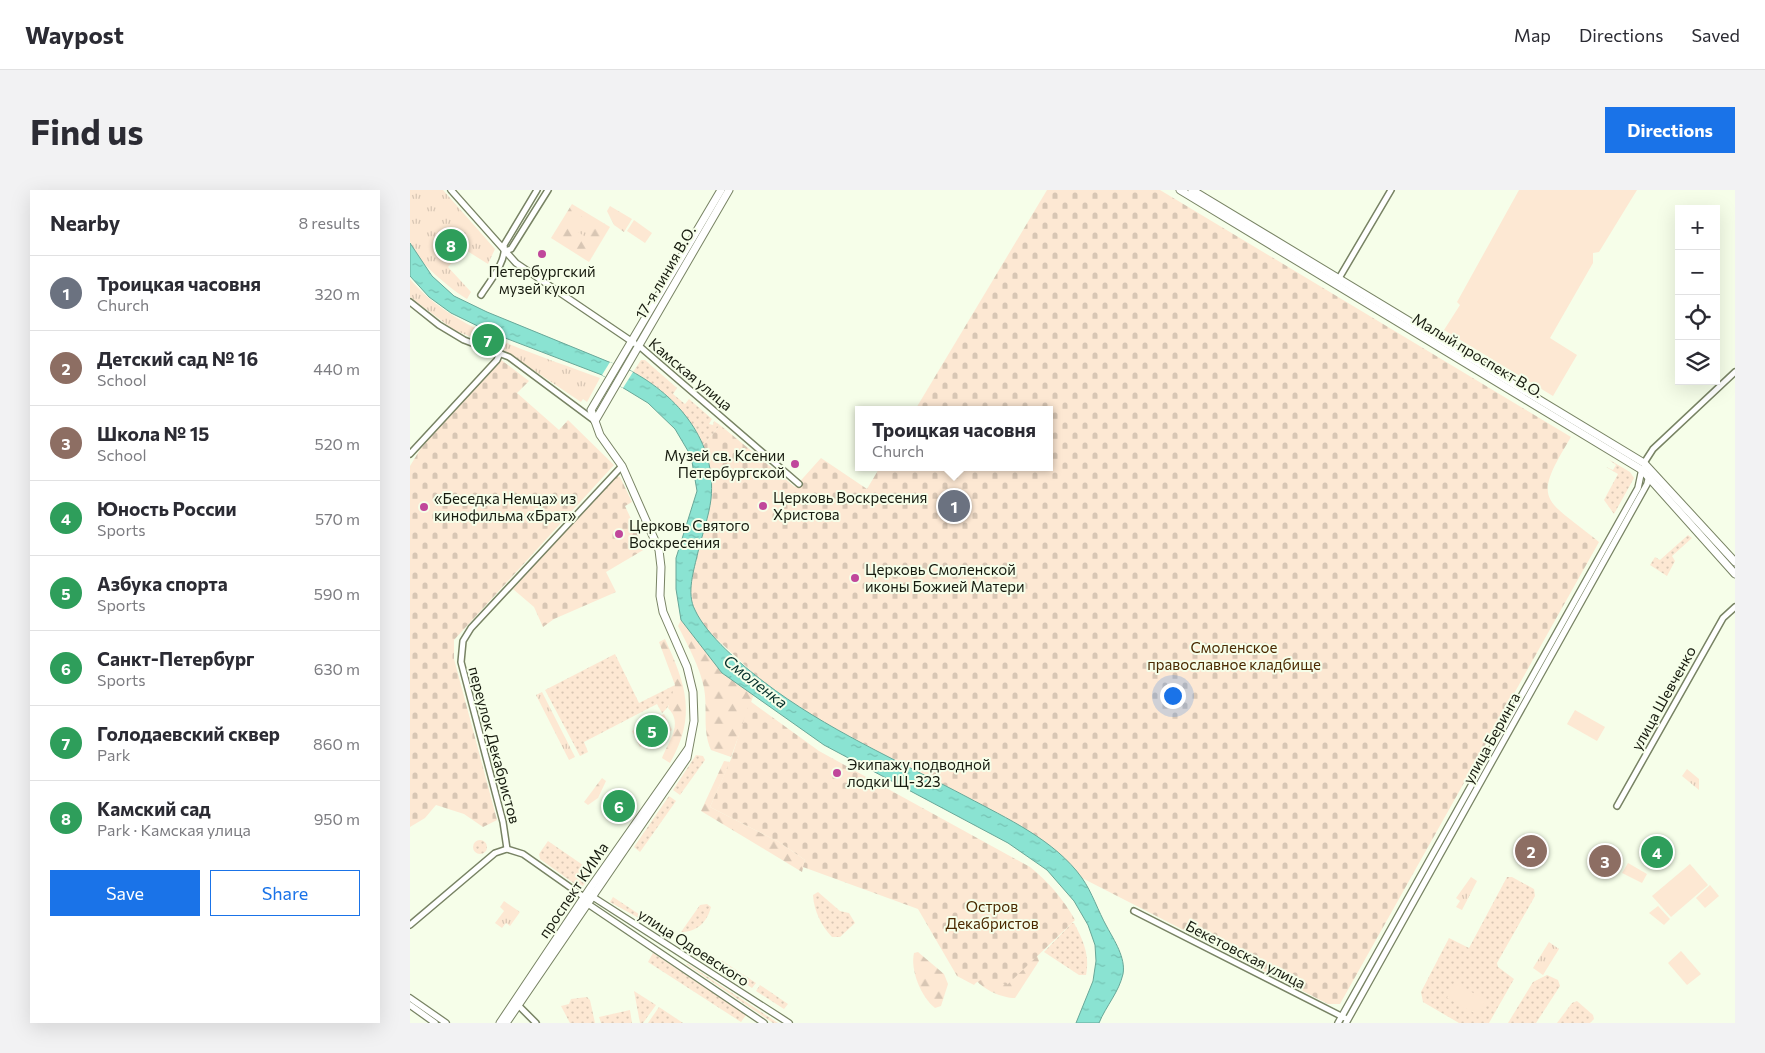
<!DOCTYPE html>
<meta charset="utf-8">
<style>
:root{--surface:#fff;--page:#f2f2f3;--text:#2b2b33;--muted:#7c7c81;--line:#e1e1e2;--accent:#1a73e8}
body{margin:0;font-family:Commissioner,sans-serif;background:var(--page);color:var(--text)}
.controls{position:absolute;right:15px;top:15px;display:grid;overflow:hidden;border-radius:0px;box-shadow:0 5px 20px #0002}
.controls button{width:45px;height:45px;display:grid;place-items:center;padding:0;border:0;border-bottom:1px solid var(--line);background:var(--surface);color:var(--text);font:25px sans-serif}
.you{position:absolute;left:762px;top:505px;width:18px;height:18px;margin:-12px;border:4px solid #fff;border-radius:50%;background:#1a73e8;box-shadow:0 0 0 8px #1a73e833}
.badge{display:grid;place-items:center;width:32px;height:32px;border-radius:50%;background:var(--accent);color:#fff;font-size:16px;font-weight:700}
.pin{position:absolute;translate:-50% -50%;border:2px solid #fff;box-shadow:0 1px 5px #0006}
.popup{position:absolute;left:445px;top:216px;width:198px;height:65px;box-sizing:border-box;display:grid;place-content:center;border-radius:0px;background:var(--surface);filter:drop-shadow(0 1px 4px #0005);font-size:16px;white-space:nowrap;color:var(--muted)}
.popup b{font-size:19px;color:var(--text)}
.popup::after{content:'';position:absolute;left:50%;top:100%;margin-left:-10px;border:10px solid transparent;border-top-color:var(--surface)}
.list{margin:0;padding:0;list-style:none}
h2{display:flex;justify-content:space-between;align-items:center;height:65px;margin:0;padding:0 20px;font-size:21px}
h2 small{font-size:16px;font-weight:400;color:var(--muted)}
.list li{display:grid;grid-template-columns:32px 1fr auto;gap:15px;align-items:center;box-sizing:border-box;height:75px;padding:0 20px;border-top:1px solid var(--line)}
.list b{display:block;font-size:19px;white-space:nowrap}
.list p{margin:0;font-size:16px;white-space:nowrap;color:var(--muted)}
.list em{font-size:16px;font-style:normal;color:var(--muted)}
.actions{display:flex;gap:10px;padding:15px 20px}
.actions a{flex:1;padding:11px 0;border:1px solid var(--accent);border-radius:0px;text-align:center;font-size:18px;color:var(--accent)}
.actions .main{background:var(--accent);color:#fff}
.icon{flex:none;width:28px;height:28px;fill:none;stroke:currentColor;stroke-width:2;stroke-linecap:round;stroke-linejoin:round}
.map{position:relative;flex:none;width:1325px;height:833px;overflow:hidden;border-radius:0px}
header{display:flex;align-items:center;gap:30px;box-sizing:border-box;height:70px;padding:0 25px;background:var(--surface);border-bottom:1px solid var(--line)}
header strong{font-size:24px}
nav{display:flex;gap:28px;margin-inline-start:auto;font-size:18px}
.intro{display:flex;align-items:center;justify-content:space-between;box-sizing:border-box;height:120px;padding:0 30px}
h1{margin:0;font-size:35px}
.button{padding:12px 22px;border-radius:0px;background:var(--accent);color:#fff;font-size:18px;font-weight:700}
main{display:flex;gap:30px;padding:0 30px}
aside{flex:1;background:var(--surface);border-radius:0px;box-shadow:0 5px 20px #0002}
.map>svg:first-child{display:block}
</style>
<header>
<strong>Waypost</strong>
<nav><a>Map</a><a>Directions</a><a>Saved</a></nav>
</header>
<div class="intro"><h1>Find us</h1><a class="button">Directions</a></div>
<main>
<aside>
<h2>Nearby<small>8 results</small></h2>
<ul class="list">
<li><span class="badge" style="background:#6b7280">1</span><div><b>Троицкая часовня</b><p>Church</p></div><em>320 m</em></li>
<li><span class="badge" style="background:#8d6e63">2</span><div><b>Детский сад № 16</b><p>School</p></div><em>440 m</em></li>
<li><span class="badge" style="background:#8d6e63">3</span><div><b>Школа № 15</b><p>School</p></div><em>520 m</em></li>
<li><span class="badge" style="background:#2e9e5b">4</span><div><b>Юность России</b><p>Sports</p></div><em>570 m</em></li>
<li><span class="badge" style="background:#2e9e5b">5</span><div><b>Азбука спорта</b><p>Sports</p></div><em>590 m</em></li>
<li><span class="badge" style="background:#2e9e5b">6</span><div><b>Санкт-Петербург</b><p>Sports</p></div><em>630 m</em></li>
<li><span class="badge" style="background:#2e9e5b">7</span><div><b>Голодаевский сквер</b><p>Park</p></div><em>860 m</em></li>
<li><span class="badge" style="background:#2e9e5b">8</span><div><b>Камский сад</b><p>Park · Камская улица</p></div><em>950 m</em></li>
</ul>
<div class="actions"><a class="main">Save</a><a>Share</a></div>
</aside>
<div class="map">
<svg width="1325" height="833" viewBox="0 0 1325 833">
<defs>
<pattern id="grass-dots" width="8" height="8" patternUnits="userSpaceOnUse" patternTransform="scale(1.25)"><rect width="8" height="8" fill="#fde8d3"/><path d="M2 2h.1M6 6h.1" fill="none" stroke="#d8c6b4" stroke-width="1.8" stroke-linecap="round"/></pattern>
<pattern id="forest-firs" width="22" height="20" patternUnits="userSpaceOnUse" patternTransform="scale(1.25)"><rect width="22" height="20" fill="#fde8d3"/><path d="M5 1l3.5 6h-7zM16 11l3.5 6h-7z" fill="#d8c6b4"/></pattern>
<pattern id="cemetery-stones" width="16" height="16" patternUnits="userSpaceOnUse" patternTransform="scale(1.25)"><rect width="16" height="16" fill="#fde8d3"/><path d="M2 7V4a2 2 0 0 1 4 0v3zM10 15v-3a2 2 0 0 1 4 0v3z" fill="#d8c6b4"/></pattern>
<pattern id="park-tufts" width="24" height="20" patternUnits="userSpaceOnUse" patternTransform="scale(1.25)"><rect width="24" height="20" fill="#fde8d3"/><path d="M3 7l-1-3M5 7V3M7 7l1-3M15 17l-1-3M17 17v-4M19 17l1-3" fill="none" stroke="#d8c6b4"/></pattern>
<pattern id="water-ripples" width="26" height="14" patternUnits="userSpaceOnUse" patternTransform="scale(1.25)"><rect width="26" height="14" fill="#8ae3d2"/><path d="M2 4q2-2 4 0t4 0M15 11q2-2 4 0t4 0" fill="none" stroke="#76c2b3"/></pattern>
</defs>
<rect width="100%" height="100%" fill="#f6fee9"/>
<g fill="url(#grass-dots)">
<path d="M231,170H235L267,198L263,204L275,214L279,209L302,229L299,234L303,235L304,231L310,235L293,256C275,221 258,201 223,182Z"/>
<polygon points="1198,269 1220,282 1224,288 1204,324 1194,310 1208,284 1196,277 1203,280 1206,275"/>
<polygon points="1278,345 1282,348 1262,366 1265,371 1257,386 1240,375 1245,367 1250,370"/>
<path d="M205,464L229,513L265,495C263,506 261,516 252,523L247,514L174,552L178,562L170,566L135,500Z"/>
<polygon points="286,565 293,566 295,570 270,605 263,600"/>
<polygon points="259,606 266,611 230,662 224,657"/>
<circle cx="70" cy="657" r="7"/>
<polygon points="138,651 183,682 173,696 169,697 130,669 129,664"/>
<polygon points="1097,687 1102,687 1124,699 1125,706 1087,773 1088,777 1104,789 1079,833 1049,833 1013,812 1011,802 1039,748 1059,758"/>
<path d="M408,702L430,721L439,723L445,733L430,747H422C411,735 404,721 403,705Z"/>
<polygon points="203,707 244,734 243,736 200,712"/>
<path d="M297,714L301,717C297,732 287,742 271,742L290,715Z"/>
<path d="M662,733H664C673,750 680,765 676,785H669L634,762Z"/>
<polygon points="243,763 336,825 331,832 238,772"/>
<polygon points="311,770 346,793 342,798 308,775"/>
<polygon points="276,774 278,774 368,833 363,833"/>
<polygon points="1137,785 1148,790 1150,796 1126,833 1098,833 1123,792"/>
<polygon points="350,795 378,814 374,819 346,801"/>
<polygon points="224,801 246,815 233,833 230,833"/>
<polygon points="177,807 180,810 185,833 160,833 151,816 159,814 161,809"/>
<polygon points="1167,811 1183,825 1184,829 1180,833 1147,833 1162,813"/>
<polygon points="249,817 273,833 238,833"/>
<polygon points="220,820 222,833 191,833 189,827"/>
</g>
<g fill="url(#forest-firs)">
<polygon points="162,14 200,37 179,72 141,48"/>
<polygon points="200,16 222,29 214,42 204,35 197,21"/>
<path d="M271,430L312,483L344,504L321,567L301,560C292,539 298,521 294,498C290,477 278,456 268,436Z"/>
<path d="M255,449C276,495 287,526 260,573L252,568C258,552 274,534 258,518L265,495L249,452Z"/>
<polygon points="314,571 320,572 300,617 369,652 395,670 392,682 291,621"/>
<polygon points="192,588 196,591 188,608 178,615 174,612"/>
<path d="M508,762L534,784L538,794L531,816L525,818C511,807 500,780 504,763Z"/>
<path d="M626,763L629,771L605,808C592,808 574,800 566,790Z"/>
</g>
<g fill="url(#cemetery-stones)">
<path d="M637,0H750L1161,247C1121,313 1134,307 1189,352L930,814H918L672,688C635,648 589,624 542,599C486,570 427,543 375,508C356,496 340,480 323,464C310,452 291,436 284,419C273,388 295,343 301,311C304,293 299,273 293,256L310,235L385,297L411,268L457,299L470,277H639V220H505Z"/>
<polygon points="90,169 119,191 107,203 149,240 158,230 204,275 44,450 44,469 87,630 73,637 54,624 26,615 15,628 0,637 0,276 11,258"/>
<polygon points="206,285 210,287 222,312 215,316 235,359 196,382 206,402 144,429 133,437 124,417 103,399"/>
<path d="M340,511L409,561L620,677C638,691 654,710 665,730L597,795C584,790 574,784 564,795L547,786L508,719L393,677L395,670L369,652L300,617L321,569Z"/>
</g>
<g fill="url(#park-tufts)">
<path d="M0,0H33L85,59L78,74L54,59L38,77L61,102L57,109C42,100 3,69 0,51C0,35 0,16 0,0Z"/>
<polygon points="169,25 184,35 176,47 161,38"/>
<path d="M0,89C42,140 129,165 190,188L177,212L173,209L171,212L95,161L44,140L0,107Z"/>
<polygon points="132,502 165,567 159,570 126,505"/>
<polygon points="1277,579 1289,589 1289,600 1272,586"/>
<polygon points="1061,687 1067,691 1052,720 1046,717 1050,711 1046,708"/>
<polygon points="94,711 110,722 100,736 96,733 92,738 85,733 94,721 90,717"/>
<polygon points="1139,752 1149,759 1133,785 1123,778"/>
</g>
<g fill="#fde8d3">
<polygon points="1109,0 1227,0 1189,62 1183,63 1183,73 1140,148 1167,165 1143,206 1034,140 1050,115 1047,112"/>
<polygon points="224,30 242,43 235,53 217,41"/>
<polygon points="1165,520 1195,537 1187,551 1157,534"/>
<polygon points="254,524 262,540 230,557 222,541"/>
<polygon points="1218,673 1237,684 1232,693 1212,683"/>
<polygon points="1280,674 1298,695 1261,727 1242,706"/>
<polygon points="1300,695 1309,706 1295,718 1286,708"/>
<polygon points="1248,716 1260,729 1254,735 1239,723"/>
<polygon points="1271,761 1291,784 1277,795 1258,773"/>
<polygon points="1045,793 1076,810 1068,825 1037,808"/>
</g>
<path fill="url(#water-ripples)" stroke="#68a798" d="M0,53L22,86L44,106L77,122L221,181C268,206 307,252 301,309C299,326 292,345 288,362C284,380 276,403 285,420C297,446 332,475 354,492C415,539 489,571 557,607C596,628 645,650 672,688C682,702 688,721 697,737C704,750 716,768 713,784C709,802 696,816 689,833H666L683,791L686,771L685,755L678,735L664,711L637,680L598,653L414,555L312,483L271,430L266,399V368L287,301L281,266L265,239L238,213L192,185L82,143L41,123L19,107L0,86Z"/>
<polygon fill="#f6fee9" points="200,172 223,182 213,198 192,185"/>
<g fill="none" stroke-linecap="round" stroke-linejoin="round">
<defs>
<g id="minor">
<polyline points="95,61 101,59 138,0"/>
<polyline points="928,90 981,0"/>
<path d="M71,105C80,91 97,71 94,55L127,0"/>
<polyline points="0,112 29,135 54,150 99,167 185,231"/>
<polyline points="228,155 389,294"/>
<polyline points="0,264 87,170 90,163"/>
<polyline points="1234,273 1243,259 1325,182"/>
<polyline points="1207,616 1313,428 1325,417"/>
<polyline points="97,659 93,632 51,472 53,451 61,438 212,276"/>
<polyline points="724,721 935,828"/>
<polyline points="0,735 85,663 97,659 113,664 174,707"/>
<polyline points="108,815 126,833"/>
</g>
<g id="tertiary">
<polyline points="41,0 106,73 224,153"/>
<polyline points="0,808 36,833"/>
<polyline points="0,815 25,833"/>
<polyline points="354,833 178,714 174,707 183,707 379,833"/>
<polyline points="928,833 1228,298 1232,279"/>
<polyline points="936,833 1237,294 1239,286"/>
</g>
<g id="secondary">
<polyline points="770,0 1232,280 1325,384"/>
<polyline points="782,0 1234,273 1325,372"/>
<polyline points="185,231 319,0"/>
<polyline points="90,833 181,697 278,559"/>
<polyline points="96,833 277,568 284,531 283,502 277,477 253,422 250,406 251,377 249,360 212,276 190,245 181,220 311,0"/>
</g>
</defs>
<use href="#minor" stroke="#788364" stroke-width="8"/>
<use href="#tertiary" stroke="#788364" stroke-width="8"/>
<use href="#secondary" stroke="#788364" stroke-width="9"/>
<use href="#minor" stroke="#fff" stroke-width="5"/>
<use href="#tertiary" stroke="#fff" stroke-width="5.5"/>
<use href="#secondary" stroke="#fff" stroke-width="7"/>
</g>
<g fill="#c0479b" stroke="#f6fee9" stroke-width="2">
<circle cx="132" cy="64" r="5"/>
<circle cx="385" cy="274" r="5"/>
<circle cx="353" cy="316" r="5"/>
<circle cx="14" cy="317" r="5"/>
<circle cx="209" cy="344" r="5"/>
<circle cx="445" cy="388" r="5"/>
<circle cx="427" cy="583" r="5"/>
</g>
<g text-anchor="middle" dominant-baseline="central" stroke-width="4" stroke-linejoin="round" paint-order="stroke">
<g font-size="15" fill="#171b0f" stroke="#f6fee9" text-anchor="start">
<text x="132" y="81" text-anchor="middle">Петербургский<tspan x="132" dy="17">музей кукол</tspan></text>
<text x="375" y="265" text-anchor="end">Музей св. Ксении<tspan x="375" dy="17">Петербургской</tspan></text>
<text x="363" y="307">Церковь Воскресения<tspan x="363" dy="17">Христова</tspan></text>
<text x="24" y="308">«Беседка Немца» из<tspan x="24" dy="17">кинофильма «Брат»</tspan></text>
<text x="219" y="335">Церковь Святого<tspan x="219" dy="17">Воскресения</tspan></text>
<text x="455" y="379">Церковь Смоленской<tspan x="455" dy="17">иконы Божией Матери</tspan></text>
<text x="437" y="574">Экипажу подводной<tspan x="437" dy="17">лодки Щ-323</tspan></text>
</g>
<g font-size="15" fill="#171b0f" stroke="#f6fee9">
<text transform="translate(255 82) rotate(-60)">17-я линия В.О.</text>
<text transform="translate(1068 165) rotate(31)">Малый проспект В.О.</text>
<text transform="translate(281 184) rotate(40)">Камская улица</text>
<text transform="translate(1253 508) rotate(-61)">улица Шевченко</text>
<text transform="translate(1081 548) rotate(-61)">улица Беринга</text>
<text transform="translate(85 555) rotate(75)">переулок Декабристов</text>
<text transform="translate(163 700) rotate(-56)">проспект КИМа</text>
<text transform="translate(284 757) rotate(33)">улица Одоевского</text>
<text transform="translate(836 764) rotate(27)">Бекетовская улица</text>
</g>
<g font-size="15" fill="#4a2900" stroke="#f6fee9">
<text x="824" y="457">Смоленское<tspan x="824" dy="17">православное кладбище</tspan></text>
<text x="582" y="716">Остров<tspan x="582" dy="17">Декабристов</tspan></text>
</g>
<g font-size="16" font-style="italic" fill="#05312b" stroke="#f6fee9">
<text transform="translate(346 491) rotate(38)">Смоленка</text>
</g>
</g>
</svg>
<div class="controls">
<button>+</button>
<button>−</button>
<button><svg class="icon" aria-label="locate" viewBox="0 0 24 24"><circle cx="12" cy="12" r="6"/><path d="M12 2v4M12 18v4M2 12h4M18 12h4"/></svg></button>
<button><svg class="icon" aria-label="layers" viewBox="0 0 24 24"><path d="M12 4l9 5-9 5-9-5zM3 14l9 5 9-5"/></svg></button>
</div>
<div class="you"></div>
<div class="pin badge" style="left:544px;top:316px;background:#6b7280">1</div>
<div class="popup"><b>Троицкая часовня</b>Church</div>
<div class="pin badge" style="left:1121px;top:661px;background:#8d6e63">2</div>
<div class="pin badge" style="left:1195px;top:671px;background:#8d6e63">3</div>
<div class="pin badge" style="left:1247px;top:662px;background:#2e9e5b">4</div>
<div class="pin badge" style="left:242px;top:541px;background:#2e9e5b">5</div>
<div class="pin badge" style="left:209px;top:616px;background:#2e9e5b">6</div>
<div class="pin badge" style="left:78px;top:150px;background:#2e9e5b">7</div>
<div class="pin badge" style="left:41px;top:55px;background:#2e9e5b">8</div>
</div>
</main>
